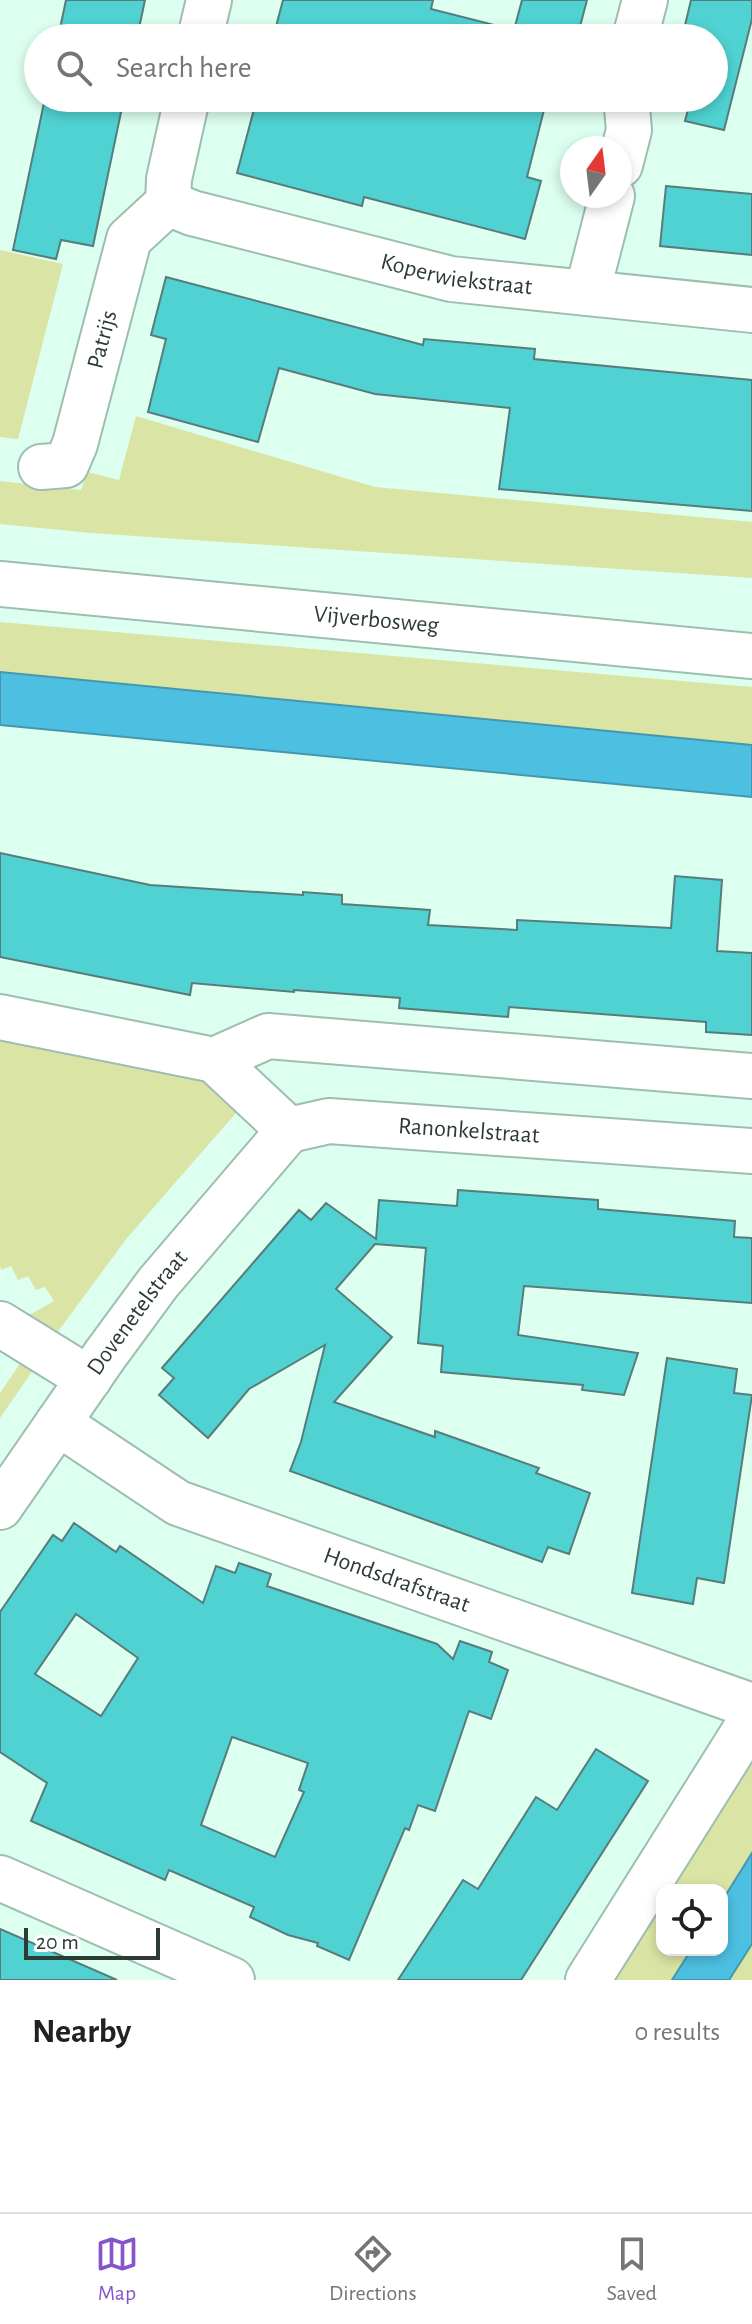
<!DOCTYPE html>
<style>
:root{--surface:#fff;--page:#f2f2f2;--text:#202124;--muted:#757577;--line:#e0e0e0;--accent:#8655cd}
body{margin:0;font-family:"Alegreya Sans",sans-serif;background:var(--page);color:var(--text)}
.controls{position:absolute;right:24px;bottom:24px;display:grid;overflow:hidden;border-radius:16px;box-shadow:0 4px 12px #0003}
.controls button{width:72px;height:72px;display:grid;place-items:center;padding:0;border:0;border-bottom:2px solid var(--line);background:var(--surface);color:var(--text);font:40px sans-serif}
.compass{position:absolute;left:560px;top:136px;width:72px;height:72px;border-radius:50%;background:var(--surface);box-shadow:0 4px 12px #0003;rotate:14deg}
.scale{position:absolute;left:24px;bottom:20px;width:136px;box-sizing:border-box;padding-left:8px;border:4px solid #2d3b35;border-top:0;font-size:22px;line-height:28px;white-space:nowrap;color:#2d3b35;-webkit-text-stroke:6px #fff;paint-order:stroke}
.list{margin:0;padding:0;list-style:none}
h2{display:flex;justify-content:space-between;align-items:center;height:104px;margin:0;padding:0 32px;font-size:34px}
h2 small{font-size:26px;font-weight:400;color:var(--muted)}
.icon{flex:none;width:44px;height:44px;fill:none;stroke:currentColor;stroke-width:2;stroke-linecap:round;stroke-linejoin:round}
.map{position:relative;flex:none;width:752px;height:1980px;overflow:hidden}
.search{position:absolute;background:var(--surface);box-shadow:0 4px 12px #0003;left:24px;right:24px;top:24px;height:88px;display:flex;align-items:center;gap:20px;box-sizing:border-box;padding:0 28px;border-radius:44px;color:var(--muted);font-size:30px}
.sheet{height:232px;background:var(--surface)}
nav{display:flex;justify-content:space-around;align-items:center;box-sizing:border-box;height:112px;border-top:2px solid var(--line);background:var(--surface);font-size:22px;color:var(--muted)}
nav a{display:grid;justify-items:center;gap:4px}
nav .on{color:var(--accent)}
.map>svg:first-child{display:block}
</style>
<div class="map">
<svg width="752" height="1980" viewBox="0 0 752 1980">
<rect width="100%" height="100%" fill="#dcfff0"/>
<g fill="#dae4a5">
<polygon points="0,250 63,264 18,439 0,437"/>
<polygon points="136,416 375,487 752,522 752,578 91,533 0,524 0,481 81,490 87,472 119,480"/>
<polygon points="0,622 752,687 752,745 0,672"/>
<polygon points="0,1033 201,1076 242,1106 127,1238 51,1341 19,1321 54,1301 45,1287 36,1290 28,1276 18,1280 11,1266 2,1270 0,1267"/>
<polygon points="26,1355 38,1363 0,1418 0,1393"/>
<polygon points="752,1750 752,1853 722,1901 722,1890 663,1890"/>
<polygon points="662,1891 662,1950 691,1950 672,1980 605,1980"/>
<polygon points="752,1944 752,1980 729,1980"/>
</g>
<g fill="#4dc0e2" stroke="#4398ae" stroke-width="2">
<polygon points="0,672 752,745 752,797 0,725"/>
<polygon points="752,1853 752,1944 729,1980 672,1980 691,1950 722,1950 722,1901"/>
</g>
<g fill="#4fd2d1" stroke="#577c7b" stroke-width="2" fill-rule="evenodd">
<polygon points="66,0 145,0 137,38 58,38"/>
<polygon points="283,0 433,0 431,9 514,30 522,0 587,0 577,38 273,38"/>
<polygon points="691,0 752,0 752,19 724,130 685,121 691,98 714,98 714,38 682,38"/>
<polygon points="45,98 124,98 93,246 61,240 56,259 13,250"/>
<polygon points="257,98 547,98 527,177 541,181 525,239 364,197 362,206 237,173"/>
<polygon points="666,186 752,194 752,255 660,246"/>
<polygon points="166,277 423,345 424,339 535,349 534,359 752,380 752,511 499,489 510,408 375,394 279,368 258,442 148,412 166,339 151,335"/>
<polygon points="0,853 150,885 303,895 303,892 342,895 342,904 430,910 428,925 517,930 517,920 671,928 675,876 722,880 717,951 752,953 752,1035 706,1032 706,1022 509,1007 508,1017 399,1008 400,998 294,990 294,992 192,983 190,995 0,957"/>
<polygon points="458,1190 598,1200 598,1209 735,1221 734,1237 752,1238 752,1303 524,1286 518,1335 638,1353 624,1395 582,1390 583,1385 441,1372 443,1346 418,1343 426,1248 375,1244 336,1289 392,1337 334,1402 435,1437 435,1431 539,1468 536,1473 590,1493 569,1554 548,1547 542,1562 290,1471 301,1442 325,1345 249,1389 208,1438 159,1395 174,1378 162,1368 299,1210 311,1220 326,1203 376,1239 379,1200 457,1206"/>
<polygon points="667,1358 737,1369 734,1393 752,1395 724,1583 697,1578 693,1604 632,1593"/>
<path d="M74,1523L116,1552L120,1546L203,1603L216,1566L235,1573L239,1563L271,1574L267,1586L437,1644L453,1659L460,1641L492,1652L489,1662L508,1670L491,1719L469,1711L435,1811L418,1805L409,1830L405,1828L349,1960L317,1946L318,1943L288,1935L250,1917L254,1907L169,1870L165,1880L31,1821L47,1783L0,1752V1612L53,1535L62,1541ZM76,1614L138,1658L101,1716L35,1674ZM232,1737L308,1763L299,1790L304,1792L275,1857L201,1825Z"/>
<polygon points="596,1749 648,1781 521,1980 398,1980 463,1880 478,1889 536,1797 557,1810"/>
<polygon points="0,1929 117,1980 0,1980"/>
</g>
<g fill="none" stroke-linecap="round" stroke-linejoin="round">
<defs>
<g id="minor">
<polyline points="200,38 209,0"/>
<polyline points="635,38 645,0"/>
<polyline points="620,165 629,130 626,98"/>
<path id="s1" d="M168,203L192,213L451,279L752,310"/>
<polyline points="168,203 169,179 187,98"/>
<polyline points="587,293 612,196"/>
<path id="s2" d="M41,467L66,465L75,444L129,239L168,203"/>
<path id="s3" d="M0,1017L214,1060L289,1130L329,1121L752,1151"/>
<polyline points="214,1060 268,1036 752,1076"/>
<polyline points="0,1324 89,1379"/>
<path id="s4" d="M58,1423L178,1503L752,1706"/>
<path id="s5" d="M0,1507L105,1355L158,1283L289,1130"/>
<polyline points="0,1878 232,1980"/>
<polyline points="588,1980 752,1719"/>
</g>
<g id="major">
<path id="s6" d="M0,584L752,656"/>
</g>
</defs>
<use href="#minor" stroke="#9dbeb1" stroke-width="48"/>
<use href="#major" stroke="#9dbeb1" stroke-width="48"/>
<use href="#minor" stroke="#fff" stroke-width="44"/>
<use href="#major" stroke="#fff" stroke-width="44"/>
</g>
<g text-anchor="middle" dominant-baseline="central" stroke-width="8" stroke-linejoin="round" paint-order="stroke">
<g font-size="24" fill="#2d3b35" stroke="#fff">
<text stroke="none"><textPath href="#s1" startOffset="298">Koperwiekstraat</textPath></text>
<text stroke="none"><textPath href="#s2" startOffset="156">Patrijs</textPath></text>
<text stroke="none"><textPath href="#s6" startOffset="378">Vijverbosweg</textPath></text>
<text stroke="none"><textPath href="#s3" startOffset="502">Ranonkelstraat</textPath></text>
<text stroke="none"><textPath href="#s5" startOffset="238">Dovenetelstraat</textPath></text>
<text stroke="none"><textPath href="#s4" startOffset="376">Hondsdrafstraat</textPath></text>
</g>
</g>
</svg>
<div class="controls">
<button><svg class="icon" aria-label="locate" viewBox="0 0 24 24"><circle cx="12" cy="12" r="6"/><path d="M12 2v4M12 18v4M2 12h4M18 12h4"/></svg></button>
</div>
<svg class="compass" viewBox="-18 -18 36 36"><path d="M0-13l5 13h-10z" fill="#e53935"/><path d="M0 13l5-13h-10z" fill="#757577"/></svg>
<div class="scale">20 m</div>
<div class="search"><svg class="icon" aria-label="search" viewBox="0 0 24 24"><circle cx="10" cy="10" r="6"/><path d="M15 15l6 6"/></svg>Search here</div>
</div>
<section class="sheet">
<h2>Nearby<small>0 results</small></h2>
<ul class="list">
</ul>
</section>
<nav>
<a class="on"><svg class="icon" aria-label="map" viewBox="0 0 24 24"><path d="M3 6l6-2 6 2 6-2v14l-6 2-6-2-6 2zM9 4v14M15 6v14"/></svg>Map</a>
<a><svg class="icon" aria-label="directions" viewBox="0 0 24 24"><path d="M12 3l9 9-9 9-9-9zM9 14v-3h6M13 9l2 2-2 2"/></svg>Directions</a>
<a><svg class="icon" aria-label="saved" viewBox="0 0 24 24"><path d="M7 4h10v16l-5-4-5 4z"/></svg>Saved</a>
</nav>
